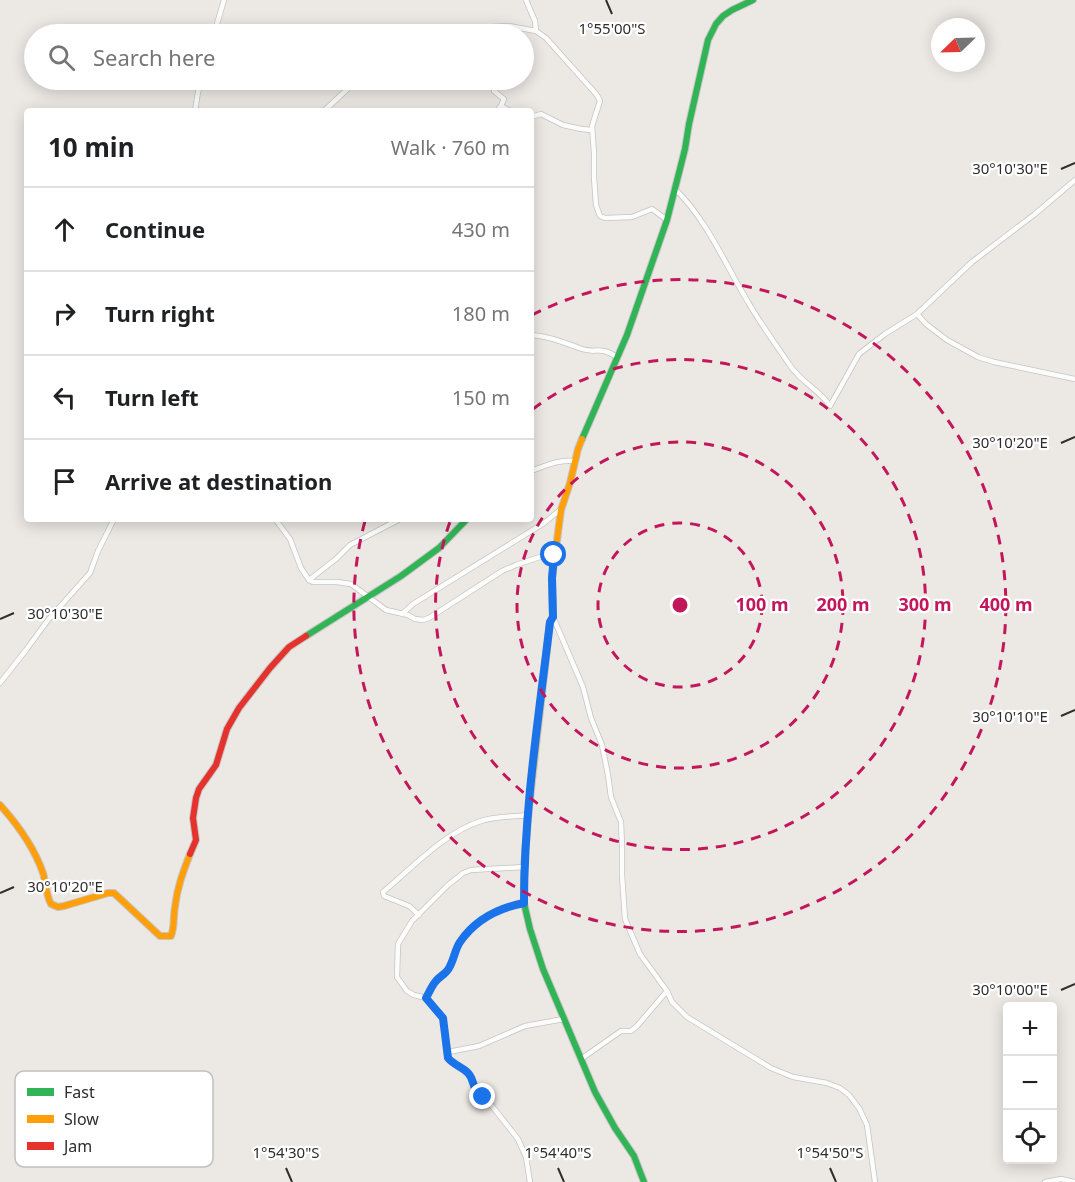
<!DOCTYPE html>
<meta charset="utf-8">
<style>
:root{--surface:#fff;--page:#f6f6f6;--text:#202124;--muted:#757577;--line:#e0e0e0}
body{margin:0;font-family:"Noto Sans",sans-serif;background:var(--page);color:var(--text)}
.controls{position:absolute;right:18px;bottom:18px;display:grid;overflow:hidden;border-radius:6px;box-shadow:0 3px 15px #0003}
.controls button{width:54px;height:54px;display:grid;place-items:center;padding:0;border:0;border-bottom:2px solid var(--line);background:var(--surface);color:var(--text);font:30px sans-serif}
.compass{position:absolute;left:931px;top:18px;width:54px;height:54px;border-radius:50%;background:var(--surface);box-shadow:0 3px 15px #0003;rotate:247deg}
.stop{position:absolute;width:18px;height:18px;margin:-14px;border:4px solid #1a73e8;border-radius:50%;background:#fff}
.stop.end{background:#1a73e8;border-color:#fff;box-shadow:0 2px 6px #0008}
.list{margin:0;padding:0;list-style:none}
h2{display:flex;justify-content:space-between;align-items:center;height:78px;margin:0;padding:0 24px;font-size:26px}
h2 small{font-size:20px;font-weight:400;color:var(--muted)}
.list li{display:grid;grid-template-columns:39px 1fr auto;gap:18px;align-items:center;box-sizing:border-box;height:84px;padding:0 24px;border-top:2px solid var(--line)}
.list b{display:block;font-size:22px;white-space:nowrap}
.list em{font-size:20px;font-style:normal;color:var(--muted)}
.icon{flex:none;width:33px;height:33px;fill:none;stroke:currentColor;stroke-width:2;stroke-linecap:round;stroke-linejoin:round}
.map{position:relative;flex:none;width:1075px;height:1182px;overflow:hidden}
.search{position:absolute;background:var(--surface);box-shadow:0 3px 15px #0003;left:24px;top:24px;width:510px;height:66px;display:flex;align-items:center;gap:15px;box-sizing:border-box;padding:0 21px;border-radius:33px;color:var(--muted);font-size:22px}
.panel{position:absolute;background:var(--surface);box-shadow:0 3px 15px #0003;left:24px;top:108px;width:510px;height:414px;border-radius:6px}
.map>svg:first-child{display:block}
</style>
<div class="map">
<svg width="1075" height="1182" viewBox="0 0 1075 1182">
<rect width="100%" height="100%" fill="#ece8e4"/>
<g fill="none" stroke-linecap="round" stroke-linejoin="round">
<defs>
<g id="street">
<polyline points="526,0 535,21 536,31"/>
<polyline points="214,34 224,0"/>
<polyline points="429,34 451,27 471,28 509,26 536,31 546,38 597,95 600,101 592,126 594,153 594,177 596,205 600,216 605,218 632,217 652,209 667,220"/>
<polyline points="495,80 500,84 494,91 504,99 501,106"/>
<polyline points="195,111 198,92 202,80"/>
<polyline points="324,111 357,80"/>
<polyline points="497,111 501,106 510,111"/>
<polyline points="531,117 541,114 563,125 581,129 592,130"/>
<path d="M675,189C707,220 725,264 748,302C760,323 775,343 789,364C801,383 819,389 830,406L859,354L885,334L917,314L972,262L1035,214L1075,180"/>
<polyline points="917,314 926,324 947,340 978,357 994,362 1075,379"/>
<path d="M531,335C549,336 565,343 582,349C597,354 600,345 618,358"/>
<path d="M531,471C545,466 559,459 575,461"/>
<polyline points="275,519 290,539 301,568 309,580 313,582 337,582 351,584 386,610 408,615 415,619 423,620 429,618 502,571 516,565 543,556 554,555"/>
<polyline points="309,580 336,559 350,545 400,519"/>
<polyline points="402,614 413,604 544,523 560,510"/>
<polyline points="553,617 583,687 591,718 602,745 608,775 611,797 621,822 622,847 622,875 625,919 640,954 667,991 672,1002 687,1017 771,1068 793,1077 827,1083 840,1088 849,1095 859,1108 867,1125 875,1182"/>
<polyline points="0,683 26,650 48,620 90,573 98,551 114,519"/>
<polyline points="524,867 471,870 463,873 447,886 412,921 398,944 397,977 407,991 414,995 426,998 443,1018 448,1058 452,1063 468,1072 476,1091 492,1106 518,1139 526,1157 530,1182"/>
<path d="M419,915L409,906L384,896L383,892C412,868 445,832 481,821C496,816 513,817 528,815"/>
<path d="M426,998C429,992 432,985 436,981C440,976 446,974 449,968C454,960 455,949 460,942C475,920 498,907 524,903"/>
<polyline points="448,1052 479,1046 525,1026 564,1019"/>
<polyline points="581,1059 621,1031 631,1031 637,1026 667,991"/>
<polyline points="1045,1182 1061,1179 1074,1182"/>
</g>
<g id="fast">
<polyline points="582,439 627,335 667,220 685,149 689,124 708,40 716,24 723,16 732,10 753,0"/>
<polyline points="306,636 401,576 439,548 467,519"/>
<polyline points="529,807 524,867 524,903 530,929 543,969 595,1092 615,1128 634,1156 644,1182"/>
</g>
<g id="slow">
<path d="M0,805C18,825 34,847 43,873C46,883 46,895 51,904L58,907L64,906L108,893H114L160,936H171C175,926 173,917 175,907C177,888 183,872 190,854"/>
<polyline points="529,807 550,622 553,617 552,578 561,510 570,483 578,449 582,439"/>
</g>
<polyline id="jam" points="190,854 196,840 193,818 196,798 199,789 216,765 227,729 239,708 270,668 289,647 306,636"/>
</defs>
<use href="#street" stroke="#c5c4c5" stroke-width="6"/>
<use href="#fast" stroke="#c5c4c5" stroke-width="8"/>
<use href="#slow" stroke="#c5c4c5" stroke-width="8"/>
<use href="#jam" stroke="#c5c4c5" stroke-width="8"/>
<use href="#street" stroke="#fcfcfb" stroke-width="4.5"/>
<use href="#fast" stroke="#30b455" stroke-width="6"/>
<use href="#slow" stroke="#ff9f0a" stroke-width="6"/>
<use href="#jam" stroke="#e5322d" stroke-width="6"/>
</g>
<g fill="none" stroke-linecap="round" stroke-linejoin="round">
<path stroke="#1a73e8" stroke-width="8" d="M483,1097C471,1089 475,1080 468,1073C462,1067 454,1065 448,1058L443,1018L426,998C429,993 432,985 436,981C440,976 446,974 449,968C454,960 455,949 460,942C475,920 498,908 524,903C524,809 539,715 550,622L553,617L552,578L554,555"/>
</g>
<path fill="none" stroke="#2e2e2e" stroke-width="2" d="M606,0L612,14M1061,169L1075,163M1061,443L1075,437M0,619L14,613M1061,716L1075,710M0,893L14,887M1061,990L1075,984M286,1168L292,1182M558,1168L564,1182M830,1168L836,1182"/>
<g fill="none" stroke="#c2185b" stroke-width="3" stroke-dasharray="10 8">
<circle cx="680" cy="605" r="82"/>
<circle cx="680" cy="605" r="163"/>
<path d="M533 409A245 245 0 1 1 451 519"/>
<path d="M532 315A326 326 0 1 1 365 521"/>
</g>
<rect x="15" y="1071" width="198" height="96" rx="9" fill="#fff" stroke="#c0c0c0" stroke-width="1.5"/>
<rect x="27" y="1088" width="27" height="8" fill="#30b455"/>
<rect x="27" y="1115" width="27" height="8" fill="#ff9f0a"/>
<rect x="27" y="1142" width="27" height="8" fill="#e5322d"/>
<g font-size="16" fill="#2e2e2e">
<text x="64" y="1098">Fast</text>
<text x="64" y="1125">Slow</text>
<text x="64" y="1152">Jam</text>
</g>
<g font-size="15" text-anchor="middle" fill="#2e2e2e" stroke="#fff" stroke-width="4.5" stroke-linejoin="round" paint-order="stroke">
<text x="612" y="34">1°55'00"S</text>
<text x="1010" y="174">30°10'30"E</text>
<text x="1010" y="448">30°10'20"E</text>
<text x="65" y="619">30°10'30"E</text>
<text x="1010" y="722">30°10'10"E</text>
<text x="65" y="892">30°10'20"E</text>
<text x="1010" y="995">30°10'00"E</text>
<text x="286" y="1158">1°54'30"S</text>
<text x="558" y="1158">1°54'40"S</text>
<text x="830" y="1158">1°54'50"S</text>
</g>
<circle cx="680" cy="605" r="9" fill="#c2185b" stroke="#fff" stroke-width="3"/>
<g font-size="18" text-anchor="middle" font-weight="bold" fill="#c2185b" stroke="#fff" stroke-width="4.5" stroke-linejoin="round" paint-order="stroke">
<text x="762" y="611">100 m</text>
<text x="843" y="611">200 m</text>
<text x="925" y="611">300 m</text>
<text x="1006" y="611">400 m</text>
</g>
</svg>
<div class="controls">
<button>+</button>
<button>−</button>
<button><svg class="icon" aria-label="locate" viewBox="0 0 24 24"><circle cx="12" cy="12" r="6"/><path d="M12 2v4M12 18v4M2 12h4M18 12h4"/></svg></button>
</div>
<svg class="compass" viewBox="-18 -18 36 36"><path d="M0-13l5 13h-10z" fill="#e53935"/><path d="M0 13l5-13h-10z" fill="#757577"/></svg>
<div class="stop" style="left:554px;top:555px"></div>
<div class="stop end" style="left:483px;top:1097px"></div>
<div class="search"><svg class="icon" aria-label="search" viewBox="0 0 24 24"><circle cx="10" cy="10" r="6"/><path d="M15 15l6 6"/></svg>Search here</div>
<section class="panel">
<h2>10 min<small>Walk · 760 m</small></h2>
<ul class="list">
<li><svg class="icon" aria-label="ahead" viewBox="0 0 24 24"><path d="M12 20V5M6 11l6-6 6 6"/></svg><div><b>Continue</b></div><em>430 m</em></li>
<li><svg class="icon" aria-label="right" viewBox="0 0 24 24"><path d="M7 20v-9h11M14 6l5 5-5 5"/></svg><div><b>Turn right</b></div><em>180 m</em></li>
<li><svg class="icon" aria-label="left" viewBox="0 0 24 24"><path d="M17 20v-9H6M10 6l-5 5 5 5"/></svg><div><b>Turn left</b></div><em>150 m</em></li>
<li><svg class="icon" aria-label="arrive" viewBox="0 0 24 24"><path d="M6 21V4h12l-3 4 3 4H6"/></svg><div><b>Arrive at destination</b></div></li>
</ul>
</section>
</div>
